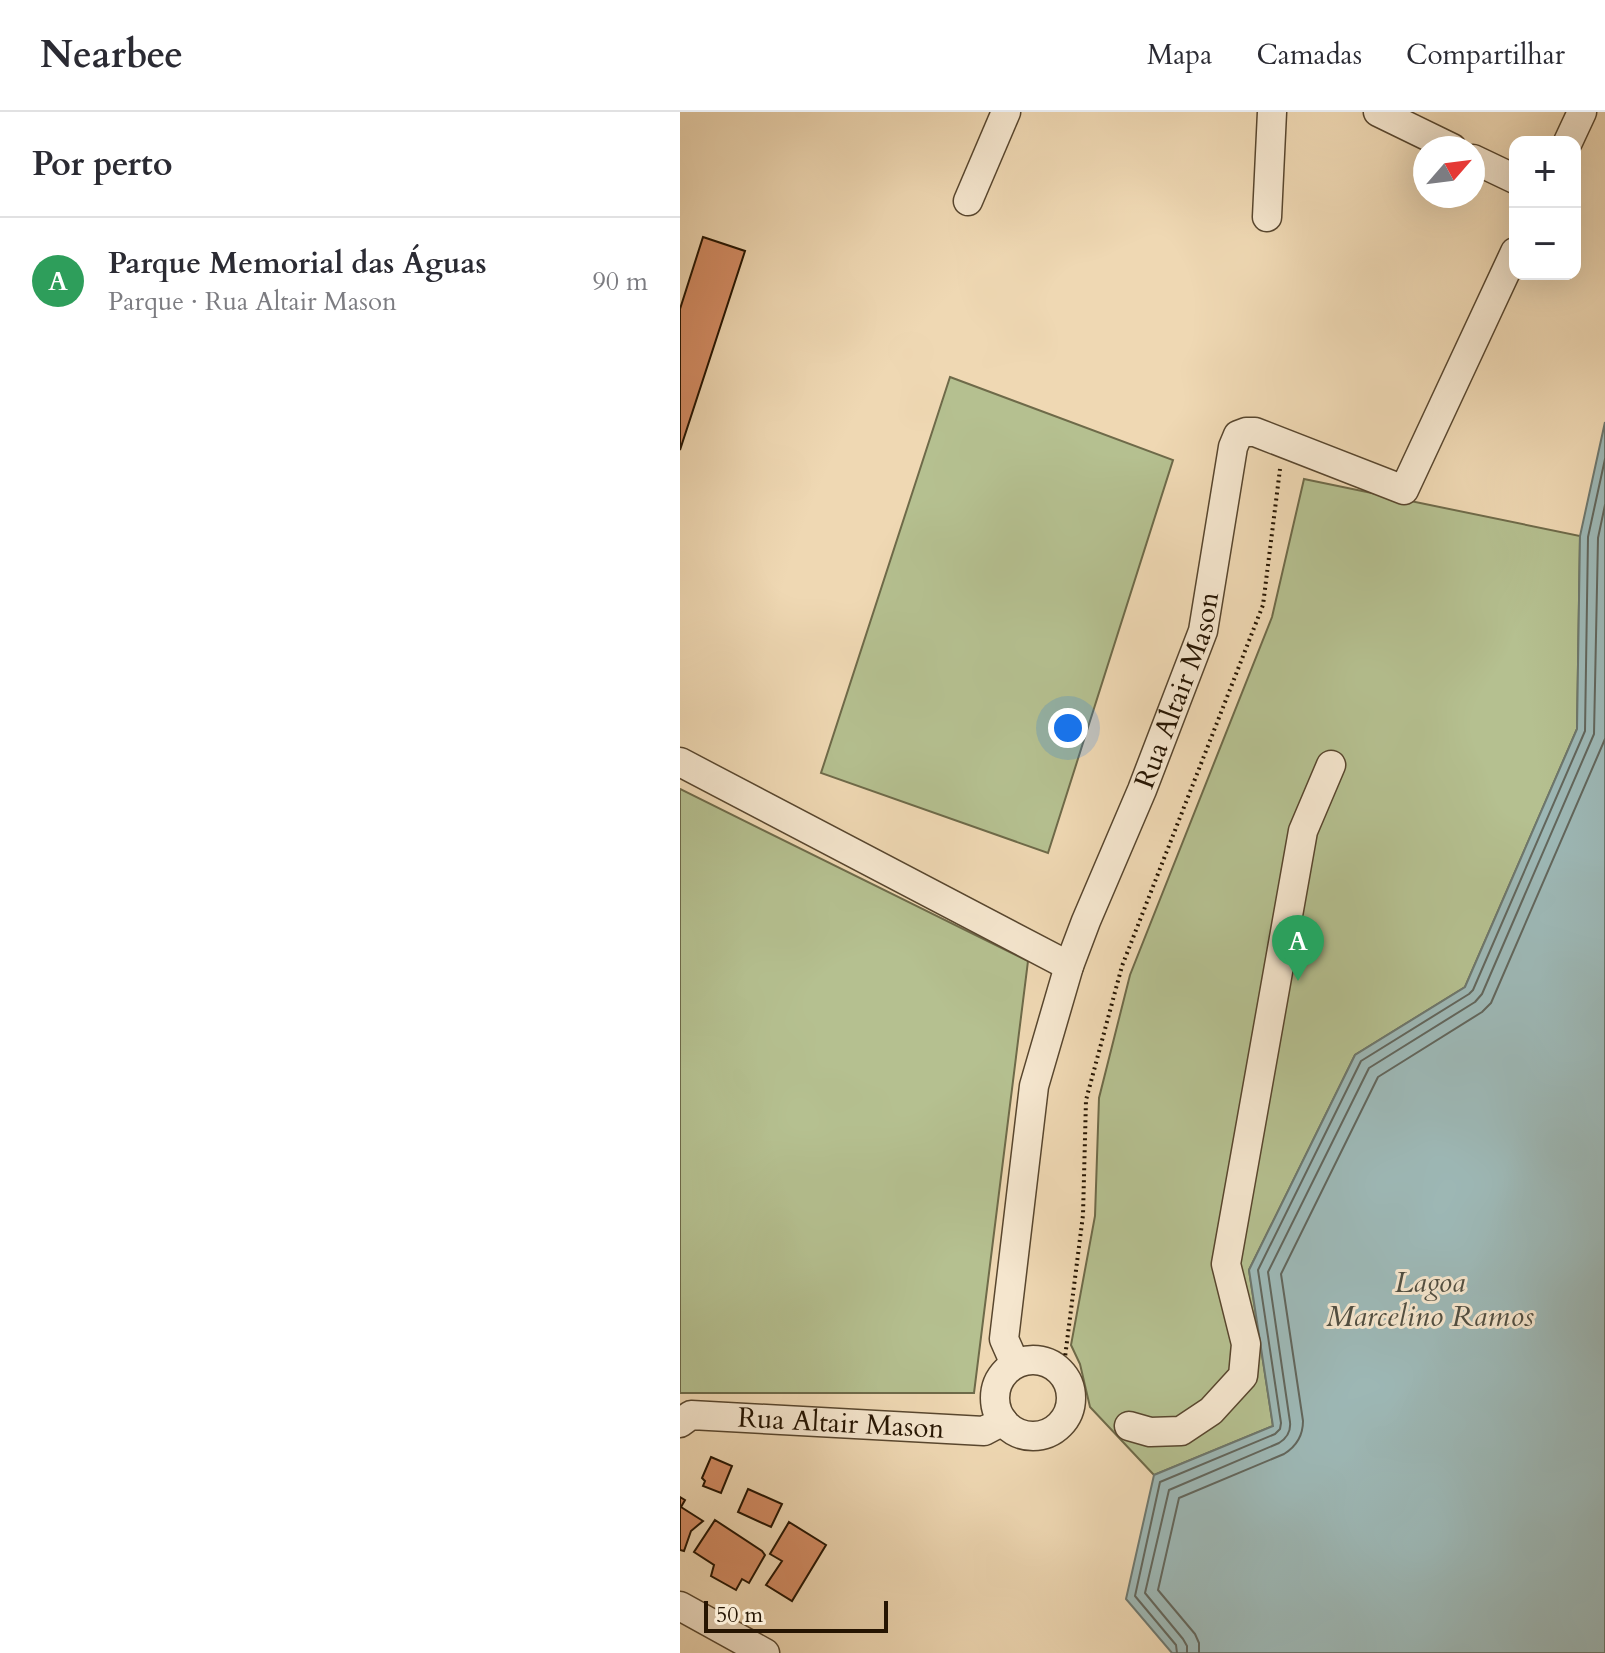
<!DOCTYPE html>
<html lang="pt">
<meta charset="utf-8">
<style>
:root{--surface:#fff;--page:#f2f2f3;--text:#2b2b33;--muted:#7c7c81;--line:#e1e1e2;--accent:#8f2418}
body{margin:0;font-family:Cardo,serif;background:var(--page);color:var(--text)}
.controls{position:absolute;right:24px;top:24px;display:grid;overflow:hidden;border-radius:16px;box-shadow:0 8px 32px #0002}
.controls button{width:72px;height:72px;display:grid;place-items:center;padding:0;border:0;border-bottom:2px solid var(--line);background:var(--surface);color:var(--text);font:40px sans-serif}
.compass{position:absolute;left:733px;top:24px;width:72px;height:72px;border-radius:50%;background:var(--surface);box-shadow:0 8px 32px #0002;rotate:62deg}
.scale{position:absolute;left:24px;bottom:20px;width:184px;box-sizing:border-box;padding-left:8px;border:4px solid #261502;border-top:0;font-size:22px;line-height:28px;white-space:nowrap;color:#261502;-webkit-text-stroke:6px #f5e6ce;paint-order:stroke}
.you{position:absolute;left:388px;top:616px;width:28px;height:28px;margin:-20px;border:6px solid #fff;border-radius:50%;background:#1a73e8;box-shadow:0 0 0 12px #1a73e833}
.badge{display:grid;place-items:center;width:52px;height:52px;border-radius:50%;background:var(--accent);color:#fff;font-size:26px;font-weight:700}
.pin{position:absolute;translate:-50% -66px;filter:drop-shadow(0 2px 4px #0008)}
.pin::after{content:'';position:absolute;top:42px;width:28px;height:24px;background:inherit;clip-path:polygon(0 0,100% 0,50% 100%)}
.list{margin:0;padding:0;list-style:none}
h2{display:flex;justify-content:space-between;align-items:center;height:104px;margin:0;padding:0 32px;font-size:34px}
h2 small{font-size:26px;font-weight:400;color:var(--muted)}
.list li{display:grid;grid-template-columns:52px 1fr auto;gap:24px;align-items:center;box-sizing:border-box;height:128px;padding:0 32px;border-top:2px solid var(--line)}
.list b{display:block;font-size:30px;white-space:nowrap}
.list p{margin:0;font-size:26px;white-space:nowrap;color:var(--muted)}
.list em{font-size:26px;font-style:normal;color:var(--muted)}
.map{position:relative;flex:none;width:925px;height:1541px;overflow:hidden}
header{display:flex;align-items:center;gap:48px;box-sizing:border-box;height:112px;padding:0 40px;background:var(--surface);border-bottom:2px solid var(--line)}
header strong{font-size:38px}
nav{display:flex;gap:44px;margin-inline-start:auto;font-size:28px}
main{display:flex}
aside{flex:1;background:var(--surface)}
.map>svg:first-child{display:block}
</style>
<header>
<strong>Nearbee</strong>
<nav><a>Mapa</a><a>Camadas</a><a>Compartilhar</a></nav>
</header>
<main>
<aside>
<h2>Por perto<small></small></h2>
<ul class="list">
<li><span class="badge" style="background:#2e9e5b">A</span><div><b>Parque Memorial das Águas</b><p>Parque · Rua Altair Mason</p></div><em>90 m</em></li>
</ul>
</aside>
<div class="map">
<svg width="925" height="1541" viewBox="0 0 925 1541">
<rect width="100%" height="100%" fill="#efd8b3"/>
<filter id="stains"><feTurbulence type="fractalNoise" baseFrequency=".0025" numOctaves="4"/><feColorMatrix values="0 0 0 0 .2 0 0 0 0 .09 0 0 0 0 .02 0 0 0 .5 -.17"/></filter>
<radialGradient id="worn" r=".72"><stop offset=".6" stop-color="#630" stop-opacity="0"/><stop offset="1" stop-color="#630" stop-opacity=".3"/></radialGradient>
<g fill="#b5c090" stroke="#6e6a49" stroke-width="2">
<polygon points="270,265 493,348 368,741 141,661"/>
<polygon points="624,367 900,424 897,617 785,875 675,943 569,1158 593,1314 474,1363 410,1295 400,1252 391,1233 415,1104 419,986 450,863 592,505"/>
<polygon points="0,677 348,849 294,1281 0,1281"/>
</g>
<polygon fill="#9db8b6" stroke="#6d776e" stroke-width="2" points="925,310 925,1541 492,1541 446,1487 474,1363 593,1314 569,1158 675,943 785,875 897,617 900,424"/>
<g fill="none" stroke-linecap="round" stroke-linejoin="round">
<g stroke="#62665c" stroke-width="2">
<polyline points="497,1541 496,1533 455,1484 480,1370 595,1322 600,1317 601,1311 578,1158 681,949 789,882 793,878 905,619 908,425 925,347"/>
<path d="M507,1541V1534L503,1527L465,1481L489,1378L599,1331C607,1326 611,1319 610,1310L588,1160L689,956L795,890L802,882L914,622L918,426L925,393"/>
<path d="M519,1541V1531L515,1522L478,1478L499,1386L604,1342C617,1334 623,1324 623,1309L601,1162L698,965L802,900L811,891L925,627"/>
</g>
</g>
<g fill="#d48d65" stroke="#261502" stroke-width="2">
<polygon points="23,125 65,139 0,338 0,197"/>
<polygon points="31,1345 52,1354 41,1381 23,1374 25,1369 22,1366"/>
<polygon points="68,1377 102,1392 91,1415 58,1400"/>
<polygon points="0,1385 5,1388 1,1395 23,1409 11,1419 4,1439 0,1438"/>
<polygon points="35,1408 82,1439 85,1443 69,1471 62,1467 56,1478 31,1464 34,1453 14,1440"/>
<polygon points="109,1410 146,1433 112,1489 86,1473 102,1449 90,1442"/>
</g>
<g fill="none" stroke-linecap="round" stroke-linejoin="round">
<defs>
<g id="minor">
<polyline points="698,0 772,36"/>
<polyline points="888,30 902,0"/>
<polyline points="793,47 835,67"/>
<polyline points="288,89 326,0"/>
<polyline points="587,105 592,0"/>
<polyline points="0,650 389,854"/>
<circle cx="353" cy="1286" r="38"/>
<path id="s1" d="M335,1252L324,1227L354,974L389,854L406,809L462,678L523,519L553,335L558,323L566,320H575L724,378L835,140"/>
<path id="s2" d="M0,1311L11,1303L304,1319L323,1309"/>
<polyline points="449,1314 470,1320 501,1319 531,1299 563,1264 566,1232 546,1152 623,719 651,653"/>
<polyline points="0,1494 85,1541"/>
</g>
</defs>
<use href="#minor" stroke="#58462e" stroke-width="31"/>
<polyline stroke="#261502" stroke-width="4" stroke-dasharray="2 4" stroke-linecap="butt" points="383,1261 403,1103 406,988 442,854 583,493 600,357"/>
<use href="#minor" stroke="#f5e6ce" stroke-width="28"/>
</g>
<g text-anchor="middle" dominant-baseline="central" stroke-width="6" stroke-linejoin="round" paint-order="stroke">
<g font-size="28" fill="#261502" stroke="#f5e6ce">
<text stroke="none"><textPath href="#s1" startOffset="704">Rua Altair Mason</textPath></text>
<text stroke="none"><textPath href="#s2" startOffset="164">Rua Altair Mason</textPath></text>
</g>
<g font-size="30" font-style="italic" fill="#504e41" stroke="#f5e6ce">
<text x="750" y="1170">Lagoa<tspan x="750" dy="34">Marcelino Ramos</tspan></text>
</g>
</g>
<rect width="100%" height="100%" filter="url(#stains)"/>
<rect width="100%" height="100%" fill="url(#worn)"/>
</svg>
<div class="controls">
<button>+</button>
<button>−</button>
</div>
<svg class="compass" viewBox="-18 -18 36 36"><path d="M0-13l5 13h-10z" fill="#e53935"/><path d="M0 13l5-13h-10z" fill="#7c7c81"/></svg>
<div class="scale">50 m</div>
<div class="you"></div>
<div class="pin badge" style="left:618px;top:869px;background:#2e9e5b">A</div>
</div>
</main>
